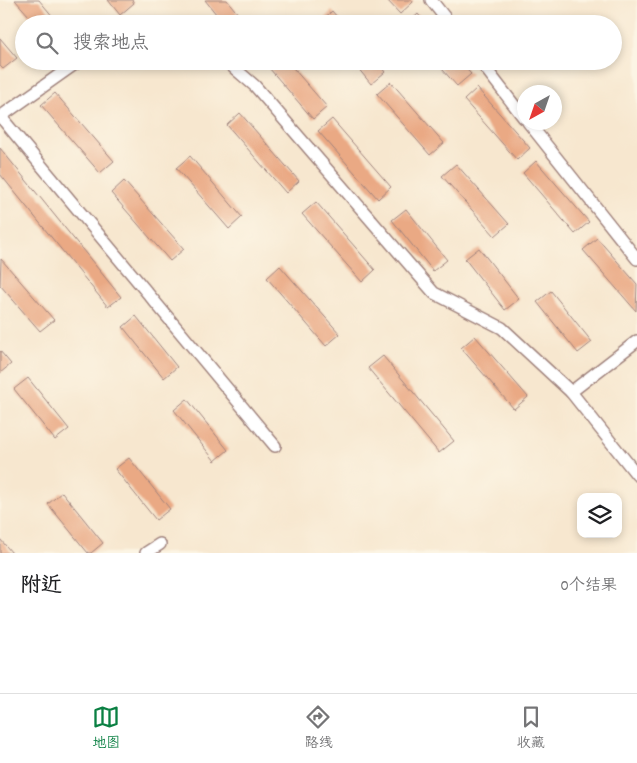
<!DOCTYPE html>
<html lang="zh">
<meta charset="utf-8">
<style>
:root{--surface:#fff;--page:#f6f6f6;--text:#202124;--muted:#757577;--line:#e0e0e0;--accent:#0b8043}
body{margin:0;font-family:Dekko,"LXGW WenKai TC",sans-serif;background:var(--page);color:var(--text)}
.controls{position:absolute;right:15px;bottom:15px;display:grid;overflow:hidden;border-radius:10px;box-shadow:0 2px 8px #0003}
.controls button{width:45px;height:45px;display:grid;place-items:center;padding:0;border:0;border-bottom:1px solid var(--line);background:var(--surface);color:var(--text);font:25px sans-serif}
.compass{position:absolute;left:517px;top:85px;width:45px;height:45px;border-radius:50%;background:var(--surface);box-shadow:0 2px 8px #0003;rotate:220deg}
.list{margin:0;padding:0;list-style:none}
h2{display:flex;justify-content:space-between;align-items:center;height:65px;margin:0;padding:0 20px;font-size:21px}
h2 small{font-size:16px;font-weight:400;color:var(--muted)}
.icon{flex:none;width:28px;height:28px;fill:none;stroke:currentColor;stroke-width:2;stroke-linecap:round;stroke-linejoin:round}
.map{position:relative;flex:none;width:637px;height:553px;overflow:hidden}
.search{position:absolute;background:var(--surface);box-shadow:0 2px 8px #0003;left:15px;right:15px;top:15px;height:55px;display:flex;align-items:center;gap:12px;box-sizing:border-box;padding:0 18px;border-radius:28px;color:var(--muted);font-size:19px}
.sheet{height:140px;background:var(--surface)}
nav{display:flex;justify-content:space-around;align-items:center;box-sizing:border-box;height:70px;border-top:1px solid var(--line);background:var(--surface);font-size:14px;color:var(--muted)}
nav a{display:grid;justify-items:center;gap:2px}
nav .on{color:var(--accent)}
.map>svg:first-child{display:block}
</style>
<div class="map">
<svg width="637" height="553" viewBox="0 0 637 553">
<rect width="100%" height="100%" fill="#fcf5e5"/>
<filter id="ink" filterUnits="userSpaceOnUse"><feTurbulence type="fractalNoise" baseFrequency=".02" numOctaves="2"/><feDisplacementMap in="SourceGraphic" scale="10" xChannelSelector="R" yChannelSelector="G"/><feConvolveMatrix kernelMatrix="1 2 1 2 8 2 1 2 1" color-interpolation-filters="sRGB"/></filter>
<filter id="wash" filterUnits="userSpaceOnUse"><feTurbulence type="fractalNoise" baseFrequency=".0096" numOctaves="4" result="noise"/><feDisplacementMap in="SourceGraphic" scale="20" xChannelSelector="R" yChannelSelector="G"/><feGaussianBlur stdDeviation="1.12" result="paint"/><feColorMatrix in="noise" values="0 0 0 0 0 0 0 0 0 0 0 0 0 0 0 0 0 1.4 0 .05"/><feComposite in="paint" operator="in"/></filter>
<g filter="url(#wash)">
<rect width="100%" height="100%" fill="#f7e7cf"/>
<g id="blocks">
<g fill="#eaa984">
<polygon points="15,0 39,0 59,24 36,24"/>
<polygon points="108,0 132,0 134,3 120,15"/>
<polygon points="205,0 227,0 246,24 224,24"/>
<polygon points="387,0 412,0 413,2 400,14"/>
<polygon points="332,11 343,24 318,24"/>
<polygon points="418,14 426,24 407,24"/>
<polygon points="0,38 17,58 3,69 0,66"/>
<polygon points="263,61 287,61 327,107 313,119"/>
<polygon points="352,61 376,61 385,72 371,84"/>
<polygon points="435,61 459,61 471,74 457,86"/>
<polygon points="391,82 444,143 430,155 377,94"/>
<polygon points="477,88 530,148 517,160 464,100"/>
<polygon points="55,93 114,161 100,173 41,105"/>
<polygon points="240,113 299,181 286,193 227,125"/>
<polygon points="332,119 391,187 378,199 318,131"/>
<polygon points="0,148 121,297 108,307 0,174"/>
<polygon points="190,156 242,217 229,229 176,168"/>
<polygon points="536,161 589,222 575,234 523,173"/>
<polygon points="456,164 509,224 495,236 442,176"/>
<polygon points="124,181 184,249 170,261 111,193"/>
<polygon points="316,202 375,270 362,282 302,214"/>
<polygon points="406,209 447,260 433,271 392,220"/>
<polygon points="597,238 637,284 636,311 583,250"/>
<polygon points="479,248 519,299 505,310 465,259"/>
<polygon points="1,259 54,320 40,331 0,285"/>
<polygon points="280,266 340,334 326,346 267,278"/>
<polygon points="551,291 592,342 578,353 537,302"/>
<polygon points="136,316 177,367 164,378 123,327"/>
<polygon points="475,336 528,397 514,409 461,348"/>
<polygon points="0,351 11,364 0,373"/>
<polygon points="383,356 454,441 439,453 368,368"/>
<polygon points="28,378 69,429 55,440 14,389"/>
<polygon points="187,399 228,450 215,461 174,410"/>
<polygon points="129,458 170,509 156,520 115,469"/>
<polygon points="62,492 103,543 91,553 88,553 48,504"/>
<polygon points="0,539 12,553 0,553"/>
</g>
</g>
</g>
<g filter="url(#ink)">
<use href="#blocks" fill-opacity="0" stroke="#a0837d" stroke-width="1"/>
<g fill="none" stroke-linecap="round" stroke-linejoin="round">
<defs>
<g id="street">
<polyline points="431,0 450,24"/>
<polyline points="226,61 255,86 434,293 502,328 571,392"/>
<polyline points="480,61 524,118"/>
<polyline points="0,116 275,446"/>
<polyline points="0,117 79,61"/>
<polyline points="528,122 637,259"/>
<polyline points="637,341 571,392 637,475"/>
<polyline points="146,553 160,544"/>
</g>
</defs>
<use href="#street" stroke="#a0837d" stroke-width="14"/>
<use href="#street" stroke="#fff" stroke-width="11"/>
</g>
</g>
</svg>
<div class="controls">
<button><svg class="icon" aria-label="layers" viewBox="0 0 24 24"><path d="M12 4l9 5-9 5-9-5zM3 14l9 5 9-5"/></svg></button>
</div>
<svg class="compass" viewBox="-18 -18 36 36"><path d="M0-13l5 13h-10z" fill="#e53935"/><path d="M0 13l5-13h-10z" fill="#757577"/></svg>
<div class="search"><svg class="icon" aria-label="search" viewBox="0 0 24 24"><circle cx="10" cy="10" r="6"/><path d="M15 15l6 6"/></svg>搜索地点</div>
</div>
<section class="sheet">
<h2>附近<small>0个结果</small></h2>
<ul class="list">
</ul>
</section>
<nav>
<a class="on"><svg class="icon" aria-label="map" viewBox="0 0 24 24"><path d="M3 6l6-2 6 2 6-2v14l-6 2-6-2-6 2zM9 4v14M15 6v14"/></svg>地图</a>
<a><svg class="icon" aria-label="directions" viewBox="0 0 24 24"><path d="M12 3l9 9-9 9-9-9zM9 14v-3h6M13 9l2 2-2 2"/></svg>路线</a>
<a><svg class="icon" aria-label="saved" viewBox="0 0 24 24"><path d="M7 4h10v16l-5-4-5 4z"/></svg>收藏</a>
</nav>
